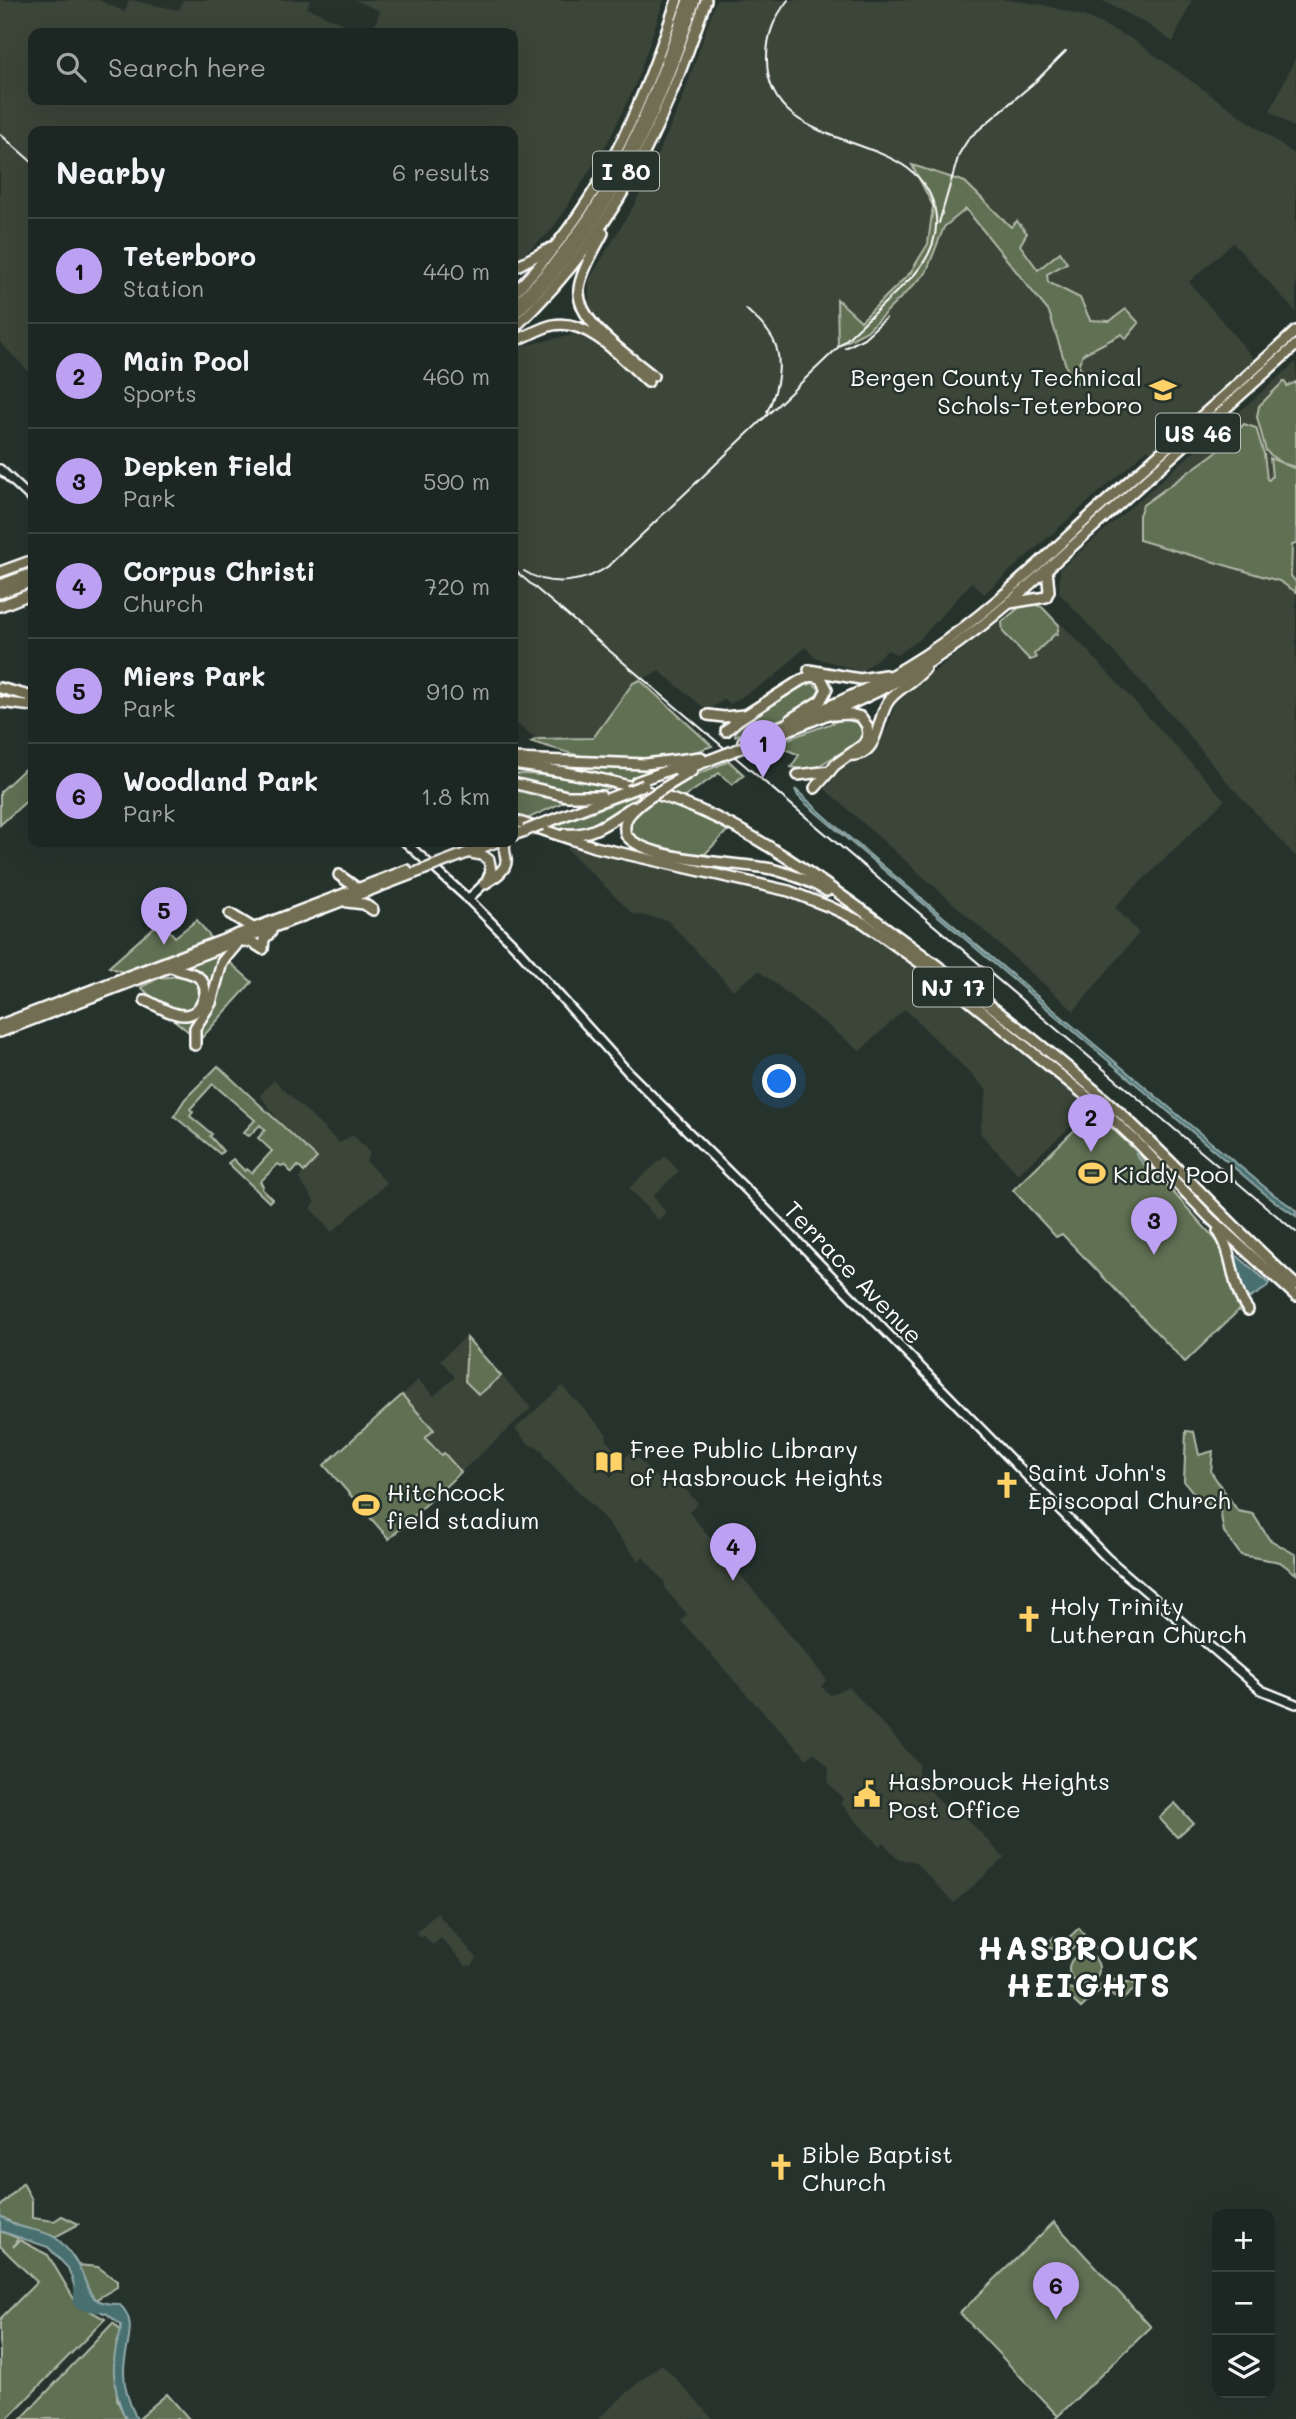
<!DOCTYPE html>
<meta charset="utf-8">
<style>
:root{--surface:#1c2622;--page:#252e2a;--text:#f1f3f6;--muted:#a0a5a5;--line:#3a4340;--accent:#bca0f2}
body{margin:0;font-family:Mali,sans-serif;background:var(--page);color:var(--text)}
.controls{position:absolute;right:21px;bottom:21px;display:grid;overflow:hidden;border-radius:14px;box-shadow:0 7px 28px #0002}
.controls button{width:63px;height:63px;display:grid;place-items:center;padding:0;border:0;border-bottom:2px solid var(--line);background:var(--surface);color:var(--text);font:35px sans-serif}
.you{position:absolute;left:780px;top:1082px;width:24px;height:24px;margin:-18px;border:5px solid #fff;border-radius:50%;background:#1a73e8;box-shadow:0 0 0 10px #1a73e833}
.badge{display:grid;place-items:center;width:46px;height:46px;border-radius:50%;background:var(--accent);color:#111;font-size:23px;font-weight:700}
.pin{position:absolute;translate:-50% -58px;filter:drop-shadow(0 2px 4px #0008)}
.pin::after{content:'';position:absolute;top:37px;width:24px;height:21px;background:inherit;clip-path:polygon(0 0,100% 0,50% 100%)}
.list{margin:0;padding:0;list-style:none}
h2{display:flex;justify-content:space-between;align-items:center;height:91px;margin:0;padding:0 28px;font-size:30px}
h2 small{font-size:23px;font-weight:400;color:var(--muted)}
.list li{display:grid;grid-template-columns:46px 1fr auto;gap:21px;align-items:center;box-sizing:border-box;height:105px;padding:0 28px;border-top:2px solid var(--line)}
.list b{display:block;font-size:26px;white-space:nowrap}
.list p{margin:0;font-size:23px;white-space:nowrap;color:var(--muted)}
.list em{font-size:23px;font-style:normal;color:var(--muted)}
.icon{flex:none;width:38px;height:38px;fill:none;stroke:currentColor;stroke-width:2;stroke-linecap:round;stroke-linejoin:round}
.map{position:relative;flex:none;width:1296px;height:2419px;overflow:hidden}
.search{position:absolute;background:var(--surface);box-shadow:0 7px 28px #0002;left:28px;top:28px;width:490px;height:77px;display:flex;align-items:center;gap:18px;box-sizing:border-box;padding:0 24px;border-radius:14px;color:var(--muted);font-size:26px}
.panel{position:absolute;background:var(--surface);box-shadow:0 7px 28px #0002;left:28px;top:126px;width:490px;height:721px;border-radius:14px}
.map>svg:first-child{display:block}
</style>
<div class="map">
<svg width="1296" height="2419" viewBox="0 0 1296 2419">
<rect width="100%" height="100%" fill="#26332d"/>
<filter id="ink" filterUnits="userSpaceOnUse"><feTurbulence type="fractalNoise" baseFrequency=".0143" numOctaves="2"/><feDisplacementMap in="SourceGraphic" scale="14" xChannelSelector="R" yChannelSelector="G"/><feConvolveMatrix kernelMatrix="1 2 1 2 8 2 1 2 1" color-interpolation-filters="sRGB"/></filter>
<g filter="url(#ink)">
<g fill="#3b4439">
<polygon points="0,0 99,0 125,12 129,0 179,10 183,0 310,0 307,8 366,33 33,33 33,100 513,100 513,33 372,33 380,11 355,0 664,0 636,83 609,140 552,230 513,264 513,131 33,131 33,376 0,342"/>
<polygon points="716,0 1009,0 1044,5 1089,18 1132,39 1296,155 1296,312 1233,243 1189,282 1256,361 1153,454 1148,449 984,594 972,582 920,639 897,655 888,650 861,672 814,657 805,647 774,677 730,704 725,699 708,711 659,671 633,683 593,738 537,739 513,721 513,352 522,346 572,335 589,306 589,280 636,202 681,103"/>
<polygon points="1101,0 1192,0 1173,42 1144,22"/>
<polygon points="1296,57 1296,129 1270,111"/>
<polygon points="1296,362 1296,857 1228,783 1179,723 1059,593 1060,569"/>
<polygon points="1031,601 1044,607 1086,649 1225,800 1115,907 1139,933 1074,1011 825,789 845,764 870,755 887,729 897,700 1024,602"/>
<polygon points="595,847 813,899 940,977 1096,1104 1018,1174 980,1133 987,1090 905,1009 860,1051 759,971 733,990 667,920 633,914 566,848"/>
<polygon points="274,1080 339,1143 353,1135 370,1153 366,1161 387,1183 332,1232 311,1209 315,1202 299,1179 309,1164 260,1095"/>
<polygon points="665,1156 679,1171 653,1196 666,1213 658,1220 629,1188"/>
<polygon points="466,1336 531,1408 461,1472 444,1454 441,1456 425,1438 434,1430 402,1395 418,1380 434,1396 455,1377 440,1360"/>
<polygon points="562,1386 606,1433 607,1441 623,1459 631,1452 662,1482 677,1480 698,1503 689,1512 827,1680 821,1686 830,1695 849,1687 920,1765 917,1776 947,1809 952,1815 964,1815 1004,1858 954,1903 914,1861 899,1860 883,1842 879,1846 840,1803 843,1799 828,1783 829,1768 814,1752 807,1759 749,1697 681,1621 687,1614 666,1590 664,1581 643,1557 639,1561 596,1509 544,1457 543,1451 529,1444 515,1429"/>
<polygon points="437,1913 477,1958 471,1967 469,1965 467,1967 441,1938 433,1945 423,1935 420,1937 416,1932"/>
<polygon points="662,2364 713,2419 598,2419 639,2382"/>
</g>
<g fill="#617052" stroke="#b0b8a8" stroke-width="2">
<polygon points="912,165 965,182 1011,227 1017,221 1027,233 1020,245 1038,270 1060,252 1067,263 1047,274 1048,282 1080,298 1090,320 1110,321 1126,309 1139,323 1126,339 1122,334 1083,354 1078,365 1088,378 1072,385 1049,312 966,209 944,227 926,273 867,331 838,346 837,299 861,321 910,273 928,244 933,206"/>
<polygon points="1284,381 1287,386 1296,382 1296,467 1281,463 1266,451 1257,417 1259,406"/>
<polygon points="1244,424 1256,428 1264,454 1267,479 1269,480 1272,476 1270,458 1296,469 1296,544 1292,545 1291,576 1296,582 1296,592 1279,581 1139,540 1139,515 1143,505 1219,450"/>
<polygon points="1031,603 1042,607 1059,625 1057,635 1055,634 1034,654 1036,658 1030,660 1003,632 1002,622 1022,605"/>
<path d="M640,680L712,746C674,761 630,764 589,758C570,754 550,747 531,742L537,739L593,738L633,683Z"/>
<path d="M813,683L820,690L819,697L784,718L735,736L736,730C760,712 784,692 813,683Z"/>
<polygon points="843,719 859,723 863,734 857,743 810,771 791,767 799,755 774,744"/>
<polygon points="33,761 33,795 0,825 0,792"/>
<polygon points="729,761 744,775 732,785 719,773 683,798 667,793 686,779"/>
<polygon points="570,767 645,769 651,771 625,782"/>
<path d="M513,774C546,773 578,780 610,788C576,800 546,789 513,780Z"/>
<polygon points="513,789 540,797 566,801 527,819 513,815"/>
<polygon points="639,794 641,795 596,825 578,831 549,828"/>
<path d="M657,799L726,827L727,831L704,855L700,856C684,854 607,845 634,815C640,808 649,804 657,799Z"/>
<polygon points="197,920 211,938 122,972 109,967 161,921 175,937"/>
<path d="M224,952C213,968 214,991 204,1010C199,1019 193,1022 190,1033L168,1015L188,1018L207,990L183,967Z"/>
<polygon points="225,958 252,982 199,1041 198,1026"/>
<path d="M179,976L189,977L198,984L199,1000C199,1001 192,1009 192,1009C177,1019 150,997 141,987L159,978Z"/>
<polygon points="218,1066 317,1158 304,1172 298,1166 292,1173 284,1165 281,1166 278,1164 260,1182 263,1186 262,1189 272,1199 269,1202 228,1163 233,1159 245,1171 247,1169 252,1173 272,1151 258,1138 265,1130 260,1125 249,1136 243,1133 255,1120 213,1084 190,1109 193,1112 190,1116 212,1134 210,1136 223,1151 220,1154 174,1116 185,1099"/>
<polygon points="1094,1111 1138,1153 1224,1249 1240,1309 1185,1362 1062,1234 1056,1237 1013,1190"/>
<polygon points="467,1338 501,1376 479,1395 465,1381"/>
<polygon points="402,1395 434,1430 425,1438 441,1455 444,1453 461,1472 389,1539 324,1465"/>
<polygon points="1186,1431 1194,1432 1199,1455 1213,1451 1211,1472 1238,1511 1253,1514 1269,1539 1296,1555 1296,1574 1280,1562 1241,1555 1224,1532 1220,1510 1199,1500 1184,1481"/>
<polygon points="1175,1803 1193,1823 1177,1837 1159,1818"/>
<polygon points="1079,1928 1095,1947 1078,1946 1063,1953 1046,1945 1054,1937 1062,1944"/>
<circle cx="1084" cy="1969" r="15"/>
<polygon points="1111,1979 1133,1983 1138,1986 1121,2001 1101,1989 1081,2008 1063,1991 1067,1988 1090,1992"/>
<polygon points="23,2183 32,2200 32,2218 54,2221 62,2216 79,2224 55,2237 18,2226 0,2216 0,2207"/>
<polygon points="1054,2222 1151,2327 1055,2419 1058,2416 960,2313"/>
<polygon points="0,2231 18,2238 13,2247 20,2240 48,2255 77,2304 105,2319 7,2419 0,2419 0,2319 37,2282 0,2246"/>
<polygon points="78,2265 98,2267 117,2281 117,2287 95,2300 88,2293"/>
<polygon points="113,2323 122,2332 116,2346 117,2400 126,2419 21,2419"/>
<polygon points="167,2394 189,2419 141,2419 140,2417"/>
</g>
<g fill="#4a6f6f" stroke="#92a9a9" stroke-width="2">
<polygon points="795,789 838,828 1184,1120 1273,1194 1296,1210 1296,1216 1270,1198 805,803 798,796"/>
<polygon points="1235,1254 1269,1283 1266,1288 1250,1298 1244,1295"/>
<path d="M0,2216C6,2219 13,2224 19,2226C31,2230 46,2231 56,2238C66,2246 77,2261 82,2273C91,2296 91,2304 119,2304C140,2322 124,2347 124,2371C124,2389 129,2404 137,2419H126C115,2397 111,2371 116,2347C118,2338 122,2333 121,2325L107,2314L85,2306L79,2299L68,2268L48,2247L0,2231Z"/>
</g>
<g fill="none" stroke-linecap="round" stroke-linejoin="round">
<polyline stroke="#92a9a9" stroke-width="2" points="1136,1152 1136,1155 1155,1177 1159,1178"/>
<polyline stroke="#4a6f6f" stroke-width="9" points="79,2285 78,2303 84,2306 98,2308"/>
<defs>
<g id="secondary">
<polyline points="0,469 33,500"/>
<polyline points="405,842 465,896 514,945 628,1072 765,1208 1107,1558 1261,1690 1296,1704"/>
<polyline points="468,899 484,884"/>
</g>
<g id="highway">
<path d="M603,233C595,249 584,266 580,283C570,320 629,355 653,376"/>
<polyline points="513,268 551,248"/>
<path d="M513,294C599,207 640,114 677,0"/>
<path d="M513,307C606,218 648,120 688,0"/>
<path d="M513,316C610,225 654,124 695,0"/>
<path d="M513,329C615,233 662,131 706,0"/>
<path d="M513,341C527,337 539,328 553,325C589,318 624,360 648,382"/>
<polyline points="0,572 33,560"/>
<polyline points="0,585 33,573"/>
<polyline points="0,593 33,581"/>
<polyline points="1010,603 1046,597 1049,591 1047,569"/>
<polyline points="0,606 33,593"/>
<polyline points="809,670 860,679 885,675"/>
<polyline points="0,688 33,697"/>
<polyline points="0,702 33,706"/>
<polyline points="708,715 724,717 744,715"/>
<polyline points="726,731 738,720 801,680 811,676 821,678 827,689 821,700 791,719"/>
<path d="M783,732C870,699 938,665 1008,604L1296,345"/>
<path d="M743,741C806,717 869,692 925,655C988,614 1043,559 1099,508C1164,449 1231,391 1296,331"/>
<path d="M850,755C880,758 876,715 890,699C900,687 914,682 925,669"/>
<polyline points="513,759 645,764 701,757"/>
<path d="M513,764C576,773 638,784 697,809C763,837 820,880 877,921C959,982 1042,1042 1118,1111C1179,1167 1234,1229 1296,1285"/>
<polyline points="679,772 712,759"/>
<polyline points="798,775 830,771"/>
<polyline points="636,782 682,765"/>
<polyline points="513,783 567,796 601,796"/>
<polyline points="664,788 692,771"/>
<polyline points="815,788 835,765 864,744 868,735 867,726 861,717 850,714 833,715"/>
<path d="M644,801C632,811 621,819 626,835C647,862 738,862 772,869C791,874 810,881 827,891"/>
<polyline points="513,820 595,847 789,891 830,907 864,923 940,977 1096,1104 1137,1142 1211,1219 1296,1296"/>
<polyline points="542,824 628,791"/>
<path d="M565,834C592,837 610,821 632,807"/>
<polyline points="513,835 525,831"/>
<polyline points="471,853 482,855 489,860 491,871 487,881"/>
<polyline points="441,863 496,842"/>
<polyline points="339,875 358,889"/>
<path d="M484,884C492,879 508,870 506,859C505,851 503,850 505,842"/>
<polyline points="347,902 364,904 373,910"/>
<polyline points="230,914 253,928"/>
<polyline points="243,941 252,942 263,949 264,939 271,932"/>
<path d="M145,1000C157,1005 172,1016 186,1015C203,1013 212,987 198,977C190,971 180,972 172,967"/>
<polyline points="0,1025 407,870"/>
<polyline points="0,1032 420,871"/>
<polyline points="195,1045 195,1028 211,1003 222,962 237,944"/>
<path d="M1218,1231C1235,1255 1230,1287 1248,1310"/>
</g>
</defs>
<use href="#secondary" stroke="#fff" stroke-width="12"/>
<use href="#highway" stroke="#fff" stroke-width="14"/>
<use href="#secondary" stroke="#26332d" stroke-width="7"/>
<use href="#highway" stroke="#726e52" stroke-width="9"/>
<g stroke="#fff" stroke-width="2">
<polyline points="0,134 33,163"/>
<polyline points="939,223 959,154 969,138 1035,82 1066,51"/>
<path d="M746,309C754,317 763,324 769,333C786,355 778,390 767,412"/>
<polyline points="845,348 864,338 886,318"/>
<polyline points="513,569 1296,1232"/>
<path d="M524,571C550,588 586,583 610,565L914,275C928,259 938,240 936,217C927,122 765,163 767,58C767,35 774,18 788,0"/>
</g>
<defs>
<g id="highway-bridge">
<polyline points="712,759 759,741"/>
<polyline points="628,791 644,785"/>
<polyline points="644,801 664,788"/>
<polyline points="525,831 542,824"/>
<polyline points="420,871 441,863"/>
</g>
</defs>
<use href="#highway-bridge" stroke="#fff" stroke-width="14" stroke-linecap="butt"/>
<use href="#highway-bridge" stroke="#726e52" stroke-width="9"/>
</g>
</g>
<defs>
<symbol id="school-bare" viewBox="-9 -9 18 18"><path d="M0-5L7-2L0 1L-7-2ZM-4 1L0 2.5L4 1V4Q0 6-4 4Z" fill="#ffd166" stroke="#26332d" stroke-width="2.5" paint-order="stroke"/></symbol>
<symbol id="stadium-bare" viewBox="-9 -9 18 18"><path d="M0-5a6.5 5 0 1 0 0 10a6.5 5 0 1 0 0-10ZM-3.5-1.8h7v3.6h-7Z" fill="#ffd166" stroke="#26332d" stroke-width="2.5" paint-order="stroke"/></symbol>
<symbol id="library-bare" viewBox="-9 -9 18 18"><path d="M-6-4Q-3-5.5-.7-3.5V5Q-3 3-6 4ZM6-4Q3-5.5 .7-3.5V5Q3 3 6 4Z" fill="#ffd166" stroke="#26332d" stroke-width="2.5" paint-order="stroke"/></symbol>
<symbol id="church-bare" viewBox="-9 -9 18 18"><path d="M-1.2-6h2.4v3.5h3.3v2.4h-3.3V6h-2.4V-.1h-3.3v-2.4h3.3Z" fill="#ffd166" stroke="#26332d" stroke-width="2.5" paint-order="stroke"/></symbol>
<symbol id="civic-bare" viewBox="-9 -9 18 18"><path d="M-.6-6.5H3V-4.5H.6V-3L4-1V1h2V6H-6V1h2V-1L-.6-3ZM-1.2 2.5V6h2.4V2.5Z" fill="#ffd166" stroke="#26332d" stroke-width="2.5" paint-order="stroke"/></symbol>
</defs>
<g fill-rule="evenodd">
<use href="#school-bare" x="1144" y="371" width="38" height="38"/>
<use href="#stadium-bare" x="1073" y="1154" width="38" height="38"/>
<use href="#library-bare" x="590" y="1443" width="38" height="38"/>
<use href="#church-bare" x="988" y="1466" width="38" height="38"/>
<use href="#stadium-bare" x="347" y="1486" width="38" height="38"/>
<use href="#church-bare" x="1010" y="1600" width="38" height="38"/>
<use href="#civic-bare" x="848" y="1775" width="38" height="38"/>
<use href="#church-bare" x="762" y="2148" width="38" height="38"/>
</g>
<g text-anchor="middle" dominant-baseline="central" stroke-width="5" stroke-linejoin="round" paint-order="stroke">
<g fill="#26332d" stroke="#bec2c0" stroke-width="2">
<rect x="593" y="151.5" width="66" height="39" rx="5"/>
<rect x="1156" y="413.5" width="84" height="39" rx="5"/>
<rect x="913" y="967.5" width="80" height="39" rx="5"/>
</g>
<g font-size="23" font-weight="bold" fill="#fff">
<text x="626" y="171">I 80</text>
<text x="1198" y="433">US 46</text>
<text x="953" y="987">NJ 17</text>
</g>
<g font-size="24" fill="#fff" stroke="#26332d" text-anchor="start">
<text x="1142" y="376" text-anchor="end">Bergen County Technical<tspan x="1142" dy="28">Schols-Teterboro</tspan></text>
<text x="1113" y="1173">Kiddy Pool</text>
<text x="630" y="1448">Free Public Library<tspan x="630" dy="28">of Hasbrouck Heights</tspan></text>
<text x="1028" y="1471">Saint John's<tspan x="1028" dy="28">Episcopal Church</tspan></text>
<text x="387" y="1491">Hitchcock<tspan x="387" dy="28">field stadium</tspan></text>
<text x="1050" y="1605">Holy Trinity<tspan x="1050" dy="28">Lutheran Church</tspan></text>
<text x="888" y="1780">Hasbrouck Heights<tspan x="888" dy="28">Post Office</tspan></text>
<text x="802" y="2153">Bible Baptist<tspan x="802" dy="28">Church</tspan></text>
</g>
<g font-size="24" fill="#fff" stroke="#26332d">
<text transform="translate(854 1272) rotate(46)">Terrace Avenue</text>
</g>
<g font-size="32" font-weight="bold" letter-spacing="2" fill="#fff" stroke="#26332d">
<text x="1089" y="1947">HASBROUCK<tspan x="1089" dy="37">HEIGHTS</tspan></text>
</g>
</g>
</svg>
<div class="controls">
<button>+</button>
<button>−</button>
<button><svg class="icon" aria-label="layers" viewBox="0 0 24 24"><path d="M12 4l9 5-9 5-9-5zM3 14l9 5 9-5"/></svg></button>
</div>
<div class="you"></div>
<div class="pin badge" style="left:763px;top:778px">1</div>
<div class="pin badge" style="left:1091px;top:1152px">2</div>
<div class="pin badge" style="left:1154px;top:1255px">3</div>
<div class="pin badge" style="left:733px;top:1581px">4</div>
<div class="pin badge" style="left:164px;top:945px">5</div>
<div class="pin badge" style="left:1056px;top:2320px">6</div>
<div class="search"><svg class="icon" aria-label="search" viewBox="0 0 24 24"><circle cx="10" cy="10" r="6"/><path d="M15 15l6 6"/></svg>Search here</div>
<section class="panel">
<h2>Nearby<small>6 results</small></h2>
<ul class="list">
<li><span class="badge">1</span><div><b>Teterboro</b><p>Station</p></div><em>440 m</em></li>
<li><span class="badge">2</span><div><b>Main Pool</b><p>Sports</p></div><em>460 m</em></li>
<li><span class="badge">3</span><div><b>Depken Field</b><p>Park</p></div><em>590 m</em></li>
<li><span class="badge">4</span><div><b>Corpus Christi</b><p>Church</p></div><em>720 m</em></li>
<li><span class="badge">5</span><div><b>Miers Park</b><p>Park</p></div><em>910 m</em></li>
<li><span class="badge">6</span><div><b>Woodland Park</b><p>Park</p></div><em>1.8 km</em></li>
</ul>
</section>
</div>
